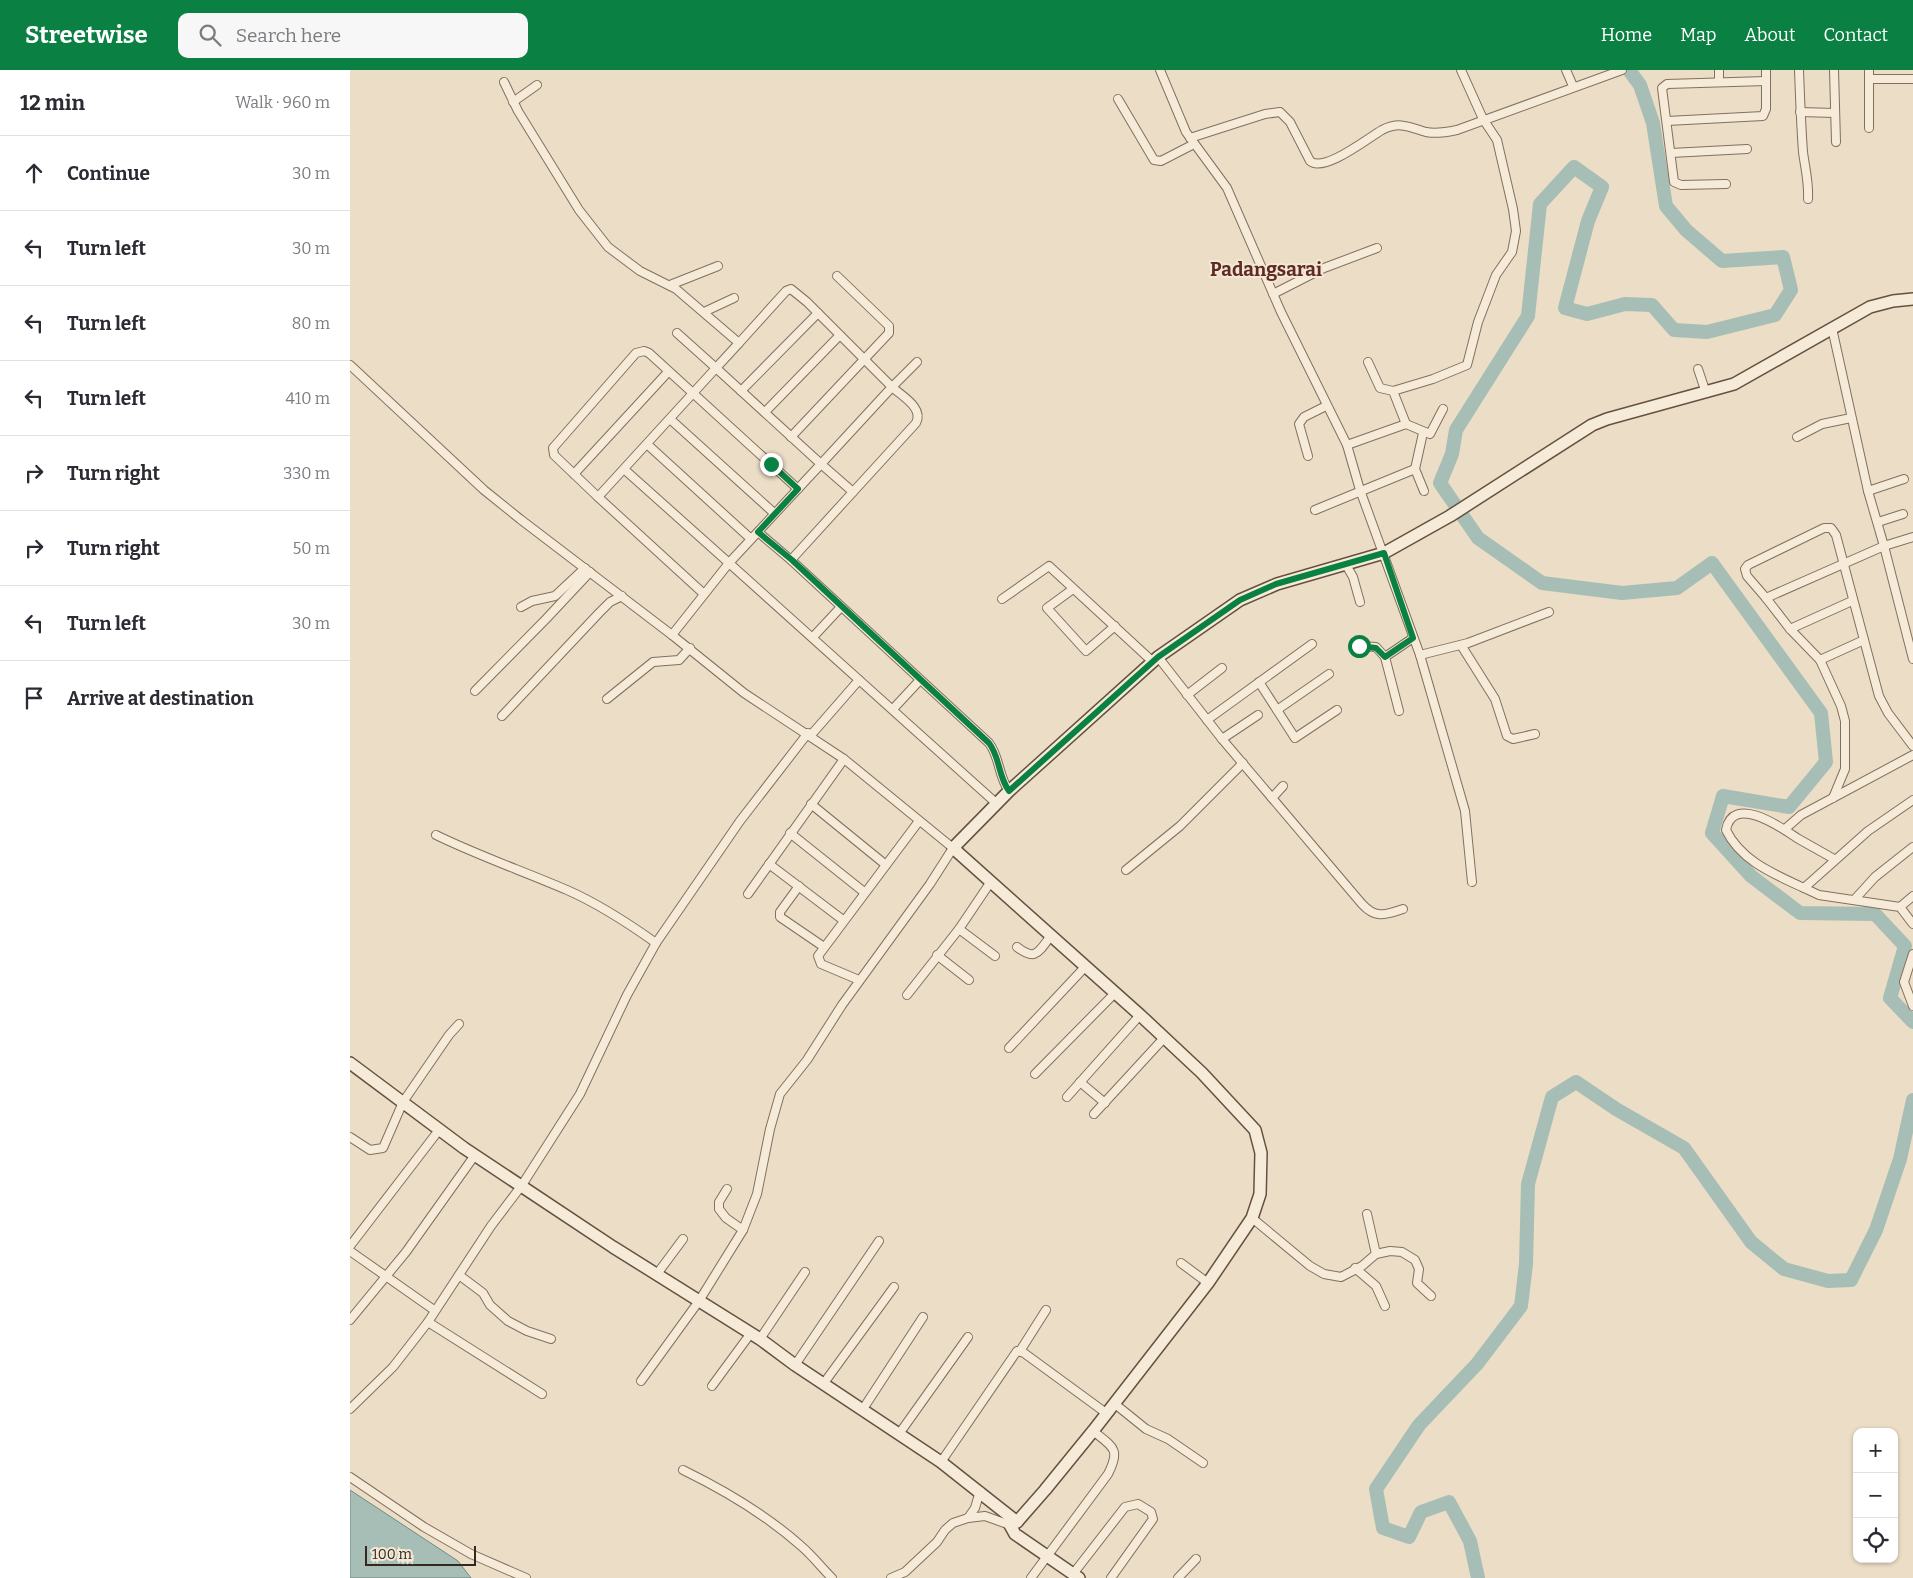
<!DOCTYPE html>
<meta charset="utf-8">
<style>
:root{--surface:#fff;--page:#f7f7f7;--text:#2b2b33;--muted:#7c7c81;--line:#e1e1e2;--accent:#0b8043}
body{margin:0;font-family:Bitter,serif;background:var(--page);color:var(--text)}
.controls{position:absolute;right:15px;bottom:15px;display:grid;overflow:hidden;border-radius:10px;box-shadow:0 1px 4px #0004}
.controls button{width:45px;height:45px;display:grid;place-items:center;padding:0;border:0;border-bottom:1px solid var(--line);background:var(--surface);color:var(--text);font:25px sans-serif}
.scale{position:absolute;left:15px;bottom:12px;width:111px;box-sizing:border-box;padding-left:5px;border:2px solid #362820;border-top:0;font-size:14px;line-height:18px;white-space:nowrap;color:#362820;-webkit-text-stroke:4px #f3e8d5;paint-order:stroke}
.stop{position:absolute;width:15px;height:15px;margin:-11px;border:4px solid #0b8043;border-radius:50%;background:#fff}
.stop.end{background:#0b8043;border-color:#fff;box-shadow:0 1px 5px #0008}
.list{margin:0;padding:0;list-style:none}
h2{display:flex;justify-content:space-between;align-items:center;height:65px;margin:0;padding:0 20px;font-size:21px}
h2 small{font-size:16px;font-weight:400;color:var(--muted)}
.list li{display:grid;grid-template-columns:32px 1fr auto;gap:15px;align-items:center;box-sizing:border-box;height:75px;padding:0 20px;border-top:1px solid var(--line)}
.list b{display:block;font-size:19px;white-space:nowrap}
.list em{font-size:16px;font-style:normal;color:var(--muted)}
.icon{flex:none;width:28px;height:28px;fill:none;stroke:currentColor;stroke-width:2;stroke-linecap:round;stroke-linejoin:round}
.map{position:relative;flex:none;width:1563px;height:1508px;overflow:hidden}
header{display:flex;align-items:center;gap:30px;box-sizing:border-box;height:70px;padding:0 25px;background:var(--accent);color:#fff}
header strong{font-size:24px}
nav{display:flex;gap:28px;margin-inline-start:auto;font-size:18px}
.search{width:350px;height:45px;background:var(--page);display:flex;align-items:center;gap:12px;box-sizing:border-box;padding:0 18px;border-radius:10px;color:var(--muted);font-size:19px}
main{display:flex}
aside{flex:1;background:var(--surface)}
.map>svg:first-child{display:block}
</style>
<header>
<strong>Streetwise</strong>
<div class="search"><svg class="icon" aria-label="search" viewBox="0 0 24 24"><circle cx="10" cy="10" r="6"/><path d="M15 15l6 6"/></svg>Search here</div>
<nav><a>Home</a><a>Map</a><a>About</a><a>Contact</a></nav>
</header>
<main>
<aside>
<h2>12 min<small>Walk · 960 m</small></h2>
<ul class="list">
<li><svg class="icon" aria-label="ahead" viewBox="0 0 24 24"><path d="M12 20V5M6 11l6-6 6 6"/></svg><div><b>Continue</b></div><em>30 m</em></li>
<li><svg class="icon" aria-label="left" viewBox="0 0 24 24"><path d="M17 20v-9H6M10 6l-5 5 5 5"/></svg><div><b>Turn left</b></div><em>30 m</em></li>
<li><svg class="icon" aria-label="left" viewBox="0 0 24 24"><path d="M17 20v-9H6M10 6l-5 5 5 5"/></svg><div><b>Turn left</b></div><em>80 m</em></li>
<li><svg class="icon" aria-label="left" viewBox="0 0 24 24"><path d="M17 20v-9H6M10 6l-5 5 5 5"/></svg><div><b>Turn left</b></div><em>410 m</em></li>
<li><svg class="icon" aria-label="right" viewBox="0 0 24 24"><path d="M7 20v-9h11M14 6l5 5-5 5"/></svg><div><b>Turn right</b></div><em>330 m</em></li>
<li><svg class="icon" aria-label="right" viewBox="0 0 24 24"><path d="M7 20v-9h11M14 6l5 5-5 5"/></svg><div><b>Turn right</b></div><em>50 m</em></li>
<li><svg class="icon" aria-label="left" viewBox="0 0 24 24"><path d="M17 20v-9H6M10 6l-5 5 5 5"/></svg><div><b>Turn left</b></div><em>30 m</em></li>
<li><svg class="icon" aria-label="arrive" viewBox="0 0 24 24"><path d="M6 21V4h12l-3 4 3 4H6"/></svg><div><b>Arrive at destination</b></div></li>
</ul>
</aside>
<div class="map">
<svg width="1563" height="1508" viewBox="0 0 1563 1508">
<rect width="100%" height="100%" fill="#ebddc6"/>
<polygon fill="#a7beb6" stroke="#6e8c82" points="0,1420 108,1491 121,1508 0,1508"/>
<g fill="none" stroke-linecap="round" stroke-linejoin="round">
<g stroke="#a7beb6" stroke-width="14">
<polyline points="1279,0 1290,15 1303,53 1316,136 1336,160 1372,191 1433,187 1441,220 1425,245 1357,262 1324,260 1302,235 1275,234 1237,244 1215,238 1238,151 1252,117 1224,97 1190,134 1178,246 1106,360 1102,384 1090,413 1128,468 1192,513 1272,523 1327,518 1362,493 1471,643 1476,692 1439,737 1373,726 1362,763 1401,806 1450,843 1525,844 1555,876 1540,928 1563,952"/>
<polyline points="1128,1508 1120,1471 1099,1432 1071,1442 1059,1467 1033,1458 1026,1419 1069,1355 1127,1294 1171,1236 1176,1194 1178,1114 1202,1027 1226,1012 1266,1039 1334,1078 1401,1172 1434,1199 1478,1211 1501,1210 1526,1160 1550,1089 1563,1030"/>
</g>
<defs>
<g id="street">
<polyline points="810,0 836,62 877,118 931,242 997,375 1010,420 1070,585 1115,741 1122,812"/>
<polyline points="1216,0 1223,16"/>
<path d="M1449,0C1450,27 1451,55 1453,82C1455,98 1459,112 1458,129"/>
<polyline points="1484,0 1486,72"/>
<polyline points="1519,0 1519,58"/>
<polyline points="1519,9 1563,9"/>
<polyline points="1369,11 1369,0"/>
<polyline points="154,12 168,41 229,140 258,177 290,201 326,219 389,273 366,298 471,394 379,493 646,733"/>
<polyline points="768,29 804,90 811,91 844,74"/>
<polyline points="163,32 187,15"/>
<polyline points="1450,42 1485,43"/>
<polyline points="1317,51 1413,46 1416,39 1416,0"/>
<path d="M840,68L915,44L930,42L940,52L960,91C974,103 1018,68 1032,60C1050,51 1059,57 1076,62C1087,64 1097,62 1107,60L1272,0"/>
<polyline points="1321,83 1397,79"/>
<polyline points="1376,114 1331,115 1324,112 1312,18 1317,14 1416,11"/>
<polyline points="320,215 368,196"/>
<polyline points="923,224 974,198 1027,178"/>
<polyline points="354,242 384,228"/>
<polyline points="1482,258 1518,421 1534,476 1563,467"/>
<polyline points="327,263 366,298 248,427 354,524"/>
<polyline points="389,273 436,221 441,219 457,232 542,317 471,394 503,422 441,490"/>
<polyline points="1018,292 1030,318 1043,321"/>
<polyline points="0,295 134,420 170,449 322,565 394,623 494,689 603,778 580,814 492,935 457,990 430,1024 420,1059 407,1124 393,1160 349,1231 291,1311"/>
<polyline points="1348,299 1356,323"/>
<polyline points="391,321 468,243"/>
<polyline points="415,342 489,266"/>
<polyline points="320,349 424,443"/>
<polyline points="1056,354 1043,321 1083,309 1117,295 1128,252 1146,205 1162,182 1166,161 1163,139 1147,70 1133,49 1111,0"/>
<polyline points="1073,363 1065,399 1074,421"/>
<polyline points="441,367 539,263 539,256 487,206"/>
<polyline points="1447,367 1472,354 1501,348"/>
<polyline points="298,375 401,469"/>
<polyline points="997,375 1056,354 1080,364 1093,339"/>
<polyline points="958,386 949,354 954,347 976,336"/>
<polyline points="275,400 379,493 322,565"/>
<polyline points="224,404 318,302"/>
<polyline points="1518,421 1554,409"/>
<path d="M503,422L566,353C574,338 552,326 542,317L567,292"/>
<polyline points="248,427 204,385 203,378 286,283 294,281 299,283 448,419"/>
<polyline points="965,440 1065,399"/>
<polyline points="1528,452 1553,444"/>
<path d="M408,462L441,490L639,673C650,687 648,706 659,721"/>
<polyline points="996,495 1003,507 1010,532"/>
<polyline points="723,519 697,538 736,581 765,556"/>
<polyline points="1416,528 1397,506 1395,499 1398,495 1474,458 1481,458 1486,465 1529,626 1538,643 1563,676"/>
<polyline points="652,529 699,496 802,591"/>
<polyline points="171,537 182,531 205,526 235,498"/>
<polyline points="1440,559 1502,531"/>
<polyline points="463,567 491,537"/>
<polyline points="1111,575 1145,629 1157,666 1163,669 1185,664"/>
<polyline points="1009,576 1026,577 1035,587"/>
<polyline points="1070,585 1118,573 1199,542"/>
<path d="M808,587L872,669L1012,834C1026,849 1034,845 1053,839"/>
<polyline points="1470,590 1514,570"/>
<polyline points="909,612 945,668 987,640"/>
<polyline points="125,621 196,549 240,502"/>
<polyline points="837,625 872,598"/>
<polyline points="257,629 303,592 329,590 340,578"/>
<polyline points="543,639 570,610"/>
<polyline points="927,640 979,604"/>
<polyline points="1049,641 1035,587 1063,568"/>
<polyline points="152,646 249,543 260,532 272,526"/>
<polyline points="857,650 962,574"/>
<polyline points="461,665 509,610"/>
<polyline points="872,669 908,645"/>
<polyline points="922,728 933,716"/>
<polyline points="1483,728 1495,699 1495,651 1491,636 1470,590 1440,559 1416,528 1534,476 1563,589"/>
<polyline points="1563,730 1518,761 1454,818 1469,825 1550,837 1563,854"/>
<polyline points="461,734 536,795"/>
<polyline points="1435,759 1451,745 1563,685"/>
<polyline points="440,763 514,822"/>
<path d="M86,765C129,786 173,801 217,820C249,834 278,853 306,873"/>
<polyline points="419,794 493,850"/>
<polyline points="776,800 830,756 893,693"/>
<polyline points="449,816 430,842 430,847 474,877"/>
<path d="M1454,818C1424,804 1391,791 1376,760C1383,723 1432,758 1447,768C1459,775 1472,782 1484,789"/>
<polyline points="398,824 494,689"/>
<polyline points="1505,829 1525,807 1563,777"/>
<polyline points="1550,837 1563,826"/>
<polyline points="609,859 645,886"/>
<path d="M667,877C685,891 688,883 700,867"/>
<polyline points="1563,884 1554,912 1563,936"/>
<polyline points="587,885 619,910"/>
<polyline points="509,910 471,894 468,886 569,751"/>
<polyline points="557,925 609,859 640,813"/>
<polyline points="659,978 735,897"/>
<polyline points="685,1004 765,923"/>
<polyline points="730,1012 755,1033"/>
<polyline points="717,1027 790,945"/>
<polyline points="744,1044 814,968"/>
<polyline points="0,1067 20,1080 33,1078 53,1032 99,965 109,954"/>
<polyline points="377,1119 369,1132 369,1139 376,1148 393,1160"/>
<polyline points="1017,1144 1026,1184"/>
<polyline points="902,1148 960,1196 974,1204 991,1207 1012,1196 1026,1184 1040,1181 1052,1182 1065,1190 1069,1199 1067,1213 1081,1226"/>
<polyline points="0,1176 89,1060"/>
<polyline points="0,1181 84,1240"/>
<polyline points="831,1193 858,1213"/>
<polyline points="1005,1198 1026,1216 1035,1236"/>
<polyline points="307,1204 333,1169"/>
<polyline points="109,1205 133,1223 140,1235 158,1251 177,1261 201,1269"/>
<polyline points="0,1250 56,1182 125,1085"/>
<polyline points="78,1252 192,1324"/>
<polyline points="410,1269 455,1202"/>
<polyline points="670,1281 696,1240"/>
<polyline points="445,1295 529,1171"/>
<polyline points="474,1313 544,1217"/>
<polyline points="362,1316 401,1263"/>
<polyline points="765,1334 796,1359 818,1369 853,1393"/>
<polyline points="0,1339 43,1297 78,1252 141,1156 172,1115 230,1024 277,925 306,873 390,751 458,663"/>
<polyline points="513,1339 573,1247"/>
<polyline points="549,1364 618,1267"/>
<polyline points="591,1392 667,1281 674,1283 756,1343"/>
<path d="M333,1400C374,1420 416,1445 450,1475C462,1485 471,1497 482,1508"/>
<polyline points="0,1407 74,1457 121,1484 176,1508"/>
<polyline points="618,1448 635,1446 660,1455"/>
<polyline points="723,1504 775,1437 788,1434 801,1442 803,1449 761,1508"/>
<polyline points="541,1508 555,1502 587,1472 595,1460 603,1453 618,1448 625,1438 630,1421"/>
<path d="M681,1508L758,1404C771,1379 763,1377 743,1361"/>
<polyline points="828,1508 846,1489"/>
</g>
<g id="secondary">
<polyline points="0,993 114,1078 263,1177 410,1269 445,1295 591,1392 667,1452"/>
<polyline points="729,1508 665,1464 660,1455 667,1452 695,1420 743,1361 858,1213 902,1148 910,1124 911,1083 905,1060 852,1003 790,945 603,778 659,721 808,587 890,530 927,514 1034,483 1100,446 1242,355 1257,349 1384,314 1520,237 1543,231 1563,229"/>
</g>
</defs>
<use href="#street" stroke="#846f5d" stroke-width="10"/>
<use href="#secondary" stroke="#665040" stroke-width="14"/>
<use href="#street" stroke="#f6ebd8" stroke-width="8"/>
<use href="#secondary" stroke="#f6ebd8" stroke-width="11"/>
</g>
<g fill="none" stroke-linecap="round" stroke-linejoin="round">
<path stroke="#0b8043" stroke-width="6" d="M421,394L448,419L408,462L442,490L639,673C650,687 648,706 659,721L808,587L890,530L926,514L1034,483L1063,568L1035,587L1026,578L1009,576"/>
</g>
<g text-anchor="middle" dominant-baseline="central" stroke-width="4" stroke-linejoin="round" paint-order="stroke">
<g font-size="19" font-weight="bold" fill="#5f2a22" stroke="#f3e8d5">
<text x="916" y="199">Padangsarai</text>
</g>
</g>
</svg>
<div class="controls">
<button>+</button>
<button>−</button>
<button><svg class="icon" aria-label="locate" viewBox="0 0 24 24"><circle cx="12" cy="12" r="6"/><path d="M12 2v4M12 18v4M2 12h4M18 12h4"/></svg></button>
</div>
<div class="scale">100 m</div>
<div class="stop" style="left:1009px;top:576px"></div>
<div class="stop end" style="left:421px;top:394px"></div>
</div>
</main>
